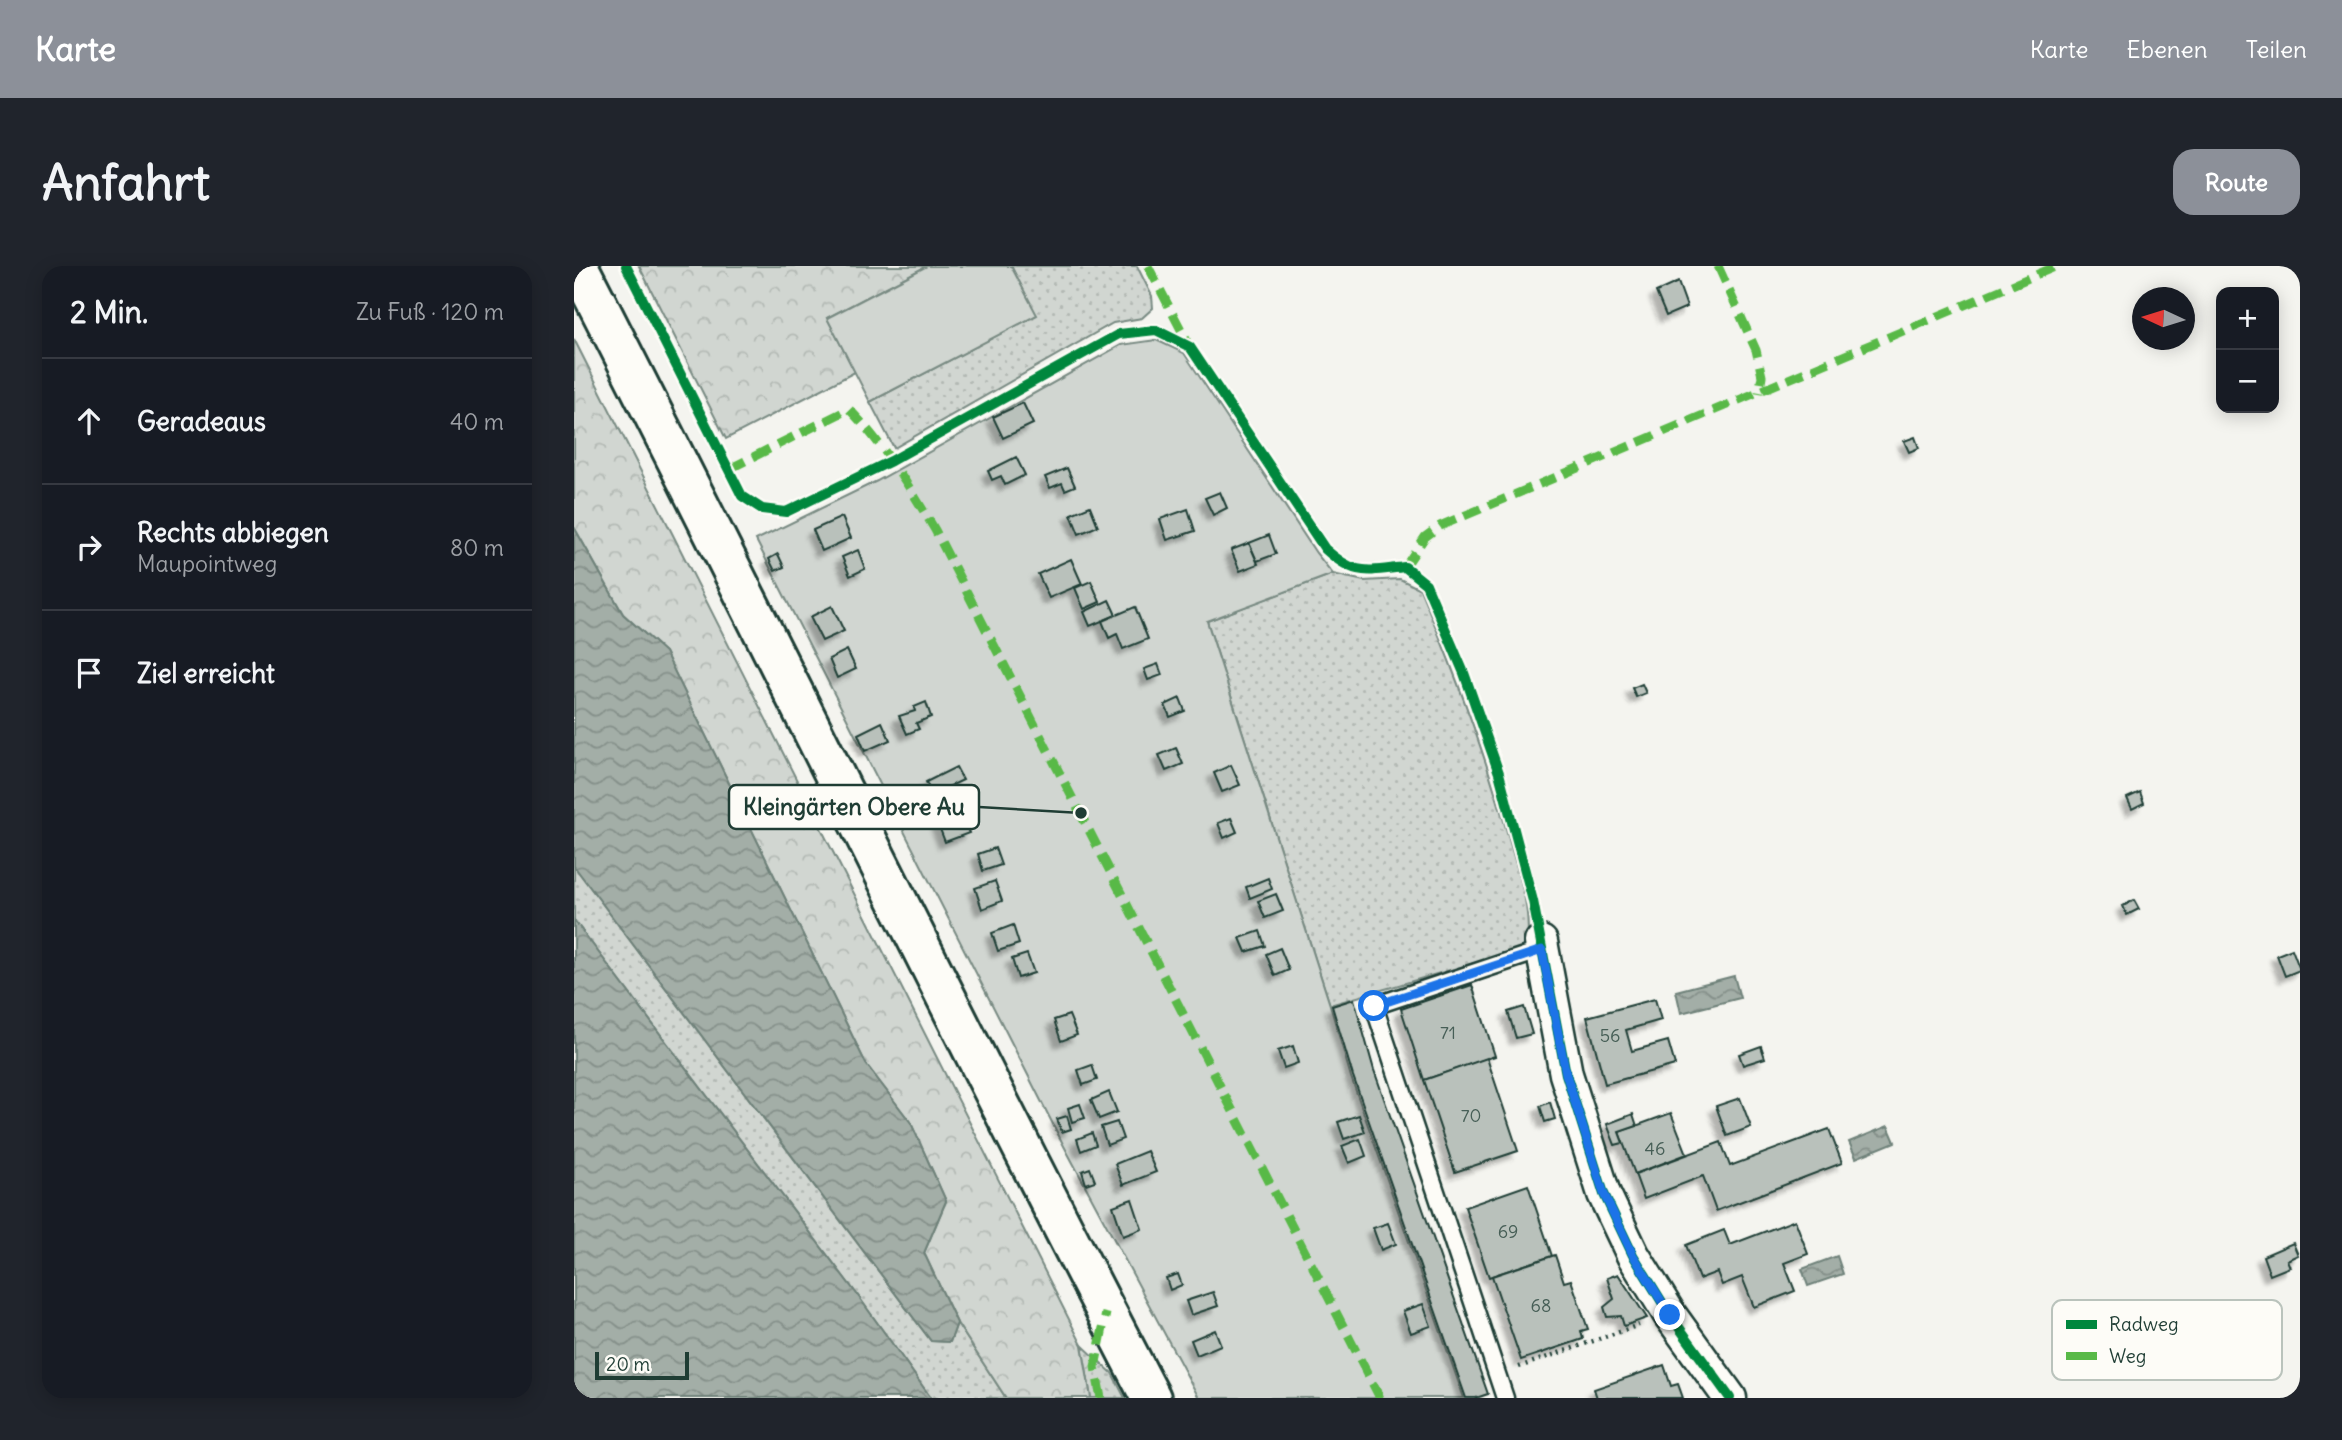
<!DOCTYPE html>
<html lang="de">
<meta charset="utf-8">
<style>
:root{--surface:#171b24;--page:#20242c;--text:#f1f3f6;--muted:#9ea1a6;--line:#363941;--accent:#8c9099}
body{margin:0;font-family:Delius,sans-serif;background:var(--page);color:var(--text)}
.controls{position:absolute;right:21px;top:21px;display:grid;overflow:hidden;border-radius:14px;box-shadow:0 4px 18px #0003}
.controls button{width:63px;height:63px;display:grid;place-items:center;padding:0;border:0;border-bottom:2px solid var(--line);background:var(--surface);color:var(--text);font:35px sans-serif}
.compass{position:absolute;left:1558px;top:21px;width:63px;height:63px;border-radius:50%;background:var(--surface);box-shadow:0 4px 18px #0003;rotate:274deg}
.scale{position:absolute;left:21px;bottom:18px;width:94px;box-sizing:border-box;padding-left:7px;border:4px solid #1f3d34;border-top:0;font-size:19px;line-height:24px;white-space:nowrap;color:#1f3d34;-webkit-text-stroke:5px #fdfcf7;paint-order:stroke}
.stop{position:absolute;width:21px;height:21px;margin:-16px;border:5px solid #1a73e8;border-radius:50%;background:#fff}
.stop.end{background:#1a73e8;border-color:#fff;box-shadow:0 2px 7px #0008}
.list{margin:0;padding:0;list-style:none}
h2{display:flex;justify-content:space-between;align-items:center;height:91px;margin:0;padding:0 28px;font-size:30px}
h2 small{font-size:23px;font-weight:400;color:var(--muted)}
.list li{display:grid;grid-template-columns:46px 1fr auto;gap:21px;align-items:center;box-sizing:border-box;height:126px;padding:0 28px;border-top:2px solid var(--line)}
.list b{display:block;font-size:26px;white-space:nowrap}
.list p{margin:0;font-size:23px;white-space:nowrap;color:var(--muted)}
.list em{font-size:23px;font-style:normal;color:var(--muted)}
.icon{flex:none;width:38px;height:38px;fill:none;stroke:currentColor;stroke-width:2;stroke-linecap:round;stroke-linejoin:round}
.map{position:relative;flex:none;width:1726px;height:1132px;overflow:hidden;border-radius:21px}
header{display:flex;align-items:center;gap:42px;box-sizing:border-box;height:98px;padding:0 35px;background:var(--accent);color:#fff}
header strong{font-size:33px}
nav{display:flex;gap:38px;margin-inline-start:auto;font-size:24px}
.intro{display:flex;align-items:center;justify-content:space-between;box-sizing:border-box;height:168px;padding:0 42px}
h1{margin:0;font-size:49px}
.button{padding:18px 32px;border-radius:21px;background:var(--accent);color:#fff;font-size:24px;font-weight:700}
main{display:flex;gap:42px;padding:0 42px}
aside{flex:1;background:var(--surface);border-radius:21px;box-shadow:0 4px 18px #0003}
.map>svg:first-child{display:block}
</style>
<header>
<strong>Karte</strong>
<nav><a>Karte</a><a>Ebenen</a><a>Teilen</a></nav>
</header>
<div class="intro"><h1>Anfahrt</h1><a class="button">Route</a></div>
<main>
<aside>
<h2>2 Min.<small>Zu Fuß · 120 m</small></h2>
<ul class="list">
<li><svg class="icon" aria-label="ahead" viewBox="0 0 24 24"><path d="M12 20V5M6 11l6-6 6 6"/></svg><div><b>Geradeaus</b></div><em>40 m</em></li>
<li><svg class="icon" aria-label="right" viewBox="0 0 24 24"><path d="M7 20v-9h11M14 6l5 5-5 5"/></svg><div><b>Rechts abbiegen</b><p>Maupointweg</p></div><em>80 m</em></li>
<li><svg class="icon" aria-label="arrive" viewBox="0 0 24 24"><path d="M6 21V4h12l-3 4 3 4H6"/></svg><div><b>Ziel erreicht</b></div></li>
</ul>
</aside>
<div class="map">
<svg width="1726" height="1132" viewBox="0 0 1726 1132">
<defs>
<pattern id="grass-dots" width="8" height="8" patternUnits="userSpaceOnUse" patternTransform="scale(1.75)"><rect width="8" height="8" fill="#d1d6d1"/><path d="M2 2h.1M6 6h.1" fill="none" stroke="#b3b9b4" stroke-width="1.8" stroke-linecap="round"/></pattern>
<pattern id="forest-crowns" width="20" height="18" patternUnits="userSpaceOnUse" patternTransform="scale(1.75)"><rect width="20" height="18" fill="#d1d6d1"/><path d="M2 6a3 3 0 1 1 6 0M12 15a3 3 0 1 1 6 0" fill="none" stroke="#b3b9b4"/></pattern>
<pattern id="water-waves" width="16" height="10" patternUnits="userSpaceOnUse" patternTransform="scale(1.75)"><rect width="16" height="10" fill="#a3aea7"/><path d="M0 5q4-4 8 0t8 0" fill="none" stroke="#848f89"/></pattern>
<filter id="shadow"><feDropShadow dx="-6" dy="6" stdDeviation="2" flood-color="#0004"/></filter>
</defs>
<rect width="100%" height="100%" fill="#f4f4ef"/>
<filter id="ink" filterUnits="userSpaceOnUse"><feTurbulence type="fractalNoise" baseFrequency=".0143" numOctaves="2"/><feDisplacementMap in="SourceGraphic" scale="14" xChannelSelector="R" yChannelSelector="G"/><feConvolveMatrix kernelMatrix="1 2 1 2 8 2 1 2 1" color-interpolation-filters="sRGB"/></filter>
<g filter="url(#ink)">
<g fill="url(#grass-dots)" stroke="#788a82" stroke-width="2">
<polygon points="437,0 563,0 578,30 579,42 568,52 539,57 320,182 296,136 462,49"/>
<path d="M759,308L790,315L826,313L846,323C881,406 912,489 936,577C945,611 959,646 952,682L756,739L633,355Z"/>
<polygon points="0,600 357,1075 376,1076 383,1057 432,1132 357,1132 282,1027 0,654"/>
<polygon points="508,1079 538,1107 551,1132 517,1132"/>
</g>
<g fill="url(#forest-crowns)" stroke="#788a82" stroke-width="2">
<polygon points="65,0 353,0 253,52 281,106 152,173"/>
<polygon points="0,73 508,1079 517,1132 432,1132 383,1057 350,987 372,935 337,857 292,798 91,386 49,348 0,261"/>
</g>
<g fill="#d1d6d1" stroke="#788a82" stroke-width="2">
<polygon points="353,0 437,0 463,49 296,136 253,52"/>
<polygon points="582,74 610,87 742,287 759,308 633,355 756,739 777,811 890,1132 625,1132 490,880 182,274 303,215 547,79"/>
</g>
<g fill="url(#water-waves)" stroke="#6e8179" stroke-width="2">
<polygon points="0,261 49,348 91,386 292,798 337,857 372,935 350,987 383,1057 376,1076 357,1075 0,600"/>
<polygon points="0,654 282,1027 357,1132 0,1132"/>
<polygon points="1160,710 1166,732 1107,747 1102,725"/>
<polygon points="1314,860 1321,876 1282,892 1275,876"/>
<polygon points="1263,990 1269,1008 1234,1020 1228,1003"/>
</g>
<g fill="#b9c1bb" stroke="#1f3d34" stroke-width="2" filter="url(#shadow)">
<polygon points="1104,16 1113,41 1092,50 1082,26"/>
<polygon points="449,137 459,158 429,172 419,151"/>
<polygon points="1341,171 1345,182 1335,186 1330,175"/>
<polygon points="442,191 451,209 431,219 427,210 418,214 414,205"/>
<polygon points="493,202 501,220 491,224 488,217 476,222 471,211"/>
<polygon points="646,226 653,242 639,249 631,232"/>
<polygon points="516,240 524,260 505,268 497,248"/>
<polygon points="614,243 621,265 593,274 586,253"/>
<polygon points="268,251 277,272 248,285 239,264"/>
<polygon points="695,269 702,288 683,295 675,277"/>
<polygon points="675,277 684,298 666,305 657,284"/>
<polygon points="284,284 291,303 276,310 268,291"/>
<polygon points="204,288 210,301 201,305 195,293"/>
<polygon points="497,293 508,318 475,332 464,308"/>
<polygon points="517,315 526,336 510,343 501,322"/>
<polygon points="535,334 542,349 516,360 510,346"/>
<polygon points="258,340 270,365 248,375 236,351"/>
<polygon points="561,341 574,373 549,383 543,368 535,372 528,355"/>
<polygon points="273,384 282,403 263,412 255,393"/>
<polygon points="584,398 588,409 574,414 570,403"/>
<polygon points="1068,418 1072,427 1062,431 1058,422"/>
<polygon points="606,432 611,445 596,451 591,439"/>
<polygon points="352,436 357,451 342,457 345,463 333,468 325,450 341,445 340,441"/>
<polygon points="308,456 316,474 291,485 284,468"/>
<polygon points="602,482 609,498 592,505 585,489"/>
<polygon points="657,499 666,519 648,526 640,507"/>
<polygon points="382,501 389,514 372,522 376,531 362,538 352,516"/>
<polygon points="1566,526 1570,537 1558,543 1553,532"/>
<polygon points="386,546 395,567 371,576 363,555"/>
<polygon points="657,552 663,566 650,572 644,557"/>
<polygon points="421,582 427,599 409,605 404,588"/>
<polygon points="694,612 698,623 676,632 672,621"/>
<polygon points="421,615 428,635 408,643 401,622"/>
<polygon points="702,628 709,645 691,652 684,635"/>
<polygon points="1560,634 1565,643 1553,649 1549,640"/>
<polygon points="439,659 445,678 424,685 418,667"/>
<polygon points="686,665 691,680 672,686 666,672"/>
<polygon points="706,682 715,704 701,710 692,688"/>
<polygon points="1718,683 1726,704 1711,710 1703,689"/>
<polygon points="453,688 460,707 444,712 438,693"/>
<polygon points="898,719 921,790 850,814 827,743"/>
<polygon points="780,733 800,804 914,1128 902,1132 892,1132 779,810 758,740"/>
<polygon points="1081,733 1087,754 1052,764 1058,785 1094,775 1101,799 1031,818 1013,751"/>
<polygon points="950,741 958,768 942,772 934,746"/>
<polygon points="495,749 503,769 487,775 480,754"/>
<polygon points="719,780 724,797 710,802 704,785"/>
<polygon points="1187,780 1191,792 1169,799 1165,788"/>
<polygon points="913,792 944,885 881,906 850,814"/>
<polygon points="518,799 523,814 509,819 504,804"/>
<polygon points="535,826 543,846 525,853 517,834"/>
<polygon points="1166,832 1177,861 1153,870 1142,840"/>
<polygon points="976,836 981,853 971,856 966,840"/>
<polygon points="506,838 511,852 498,856 494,842"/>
<polygon points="1097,847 1113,888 1061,908 1045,866"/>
<polygon points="1059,848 1063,860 1045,866 1049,877 1041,879 1033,858"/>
<polygon points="785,849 791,866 770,873 764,856"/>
<polygon points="493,850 497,863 488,866 483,853"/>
<polygon points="543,856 549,873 533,879 527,861"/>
<polygon points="1255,863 1268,897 1142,945 1129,910 1070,933 1061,908 1147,876 1156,900"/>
<polygon points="518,867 522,879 507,885 503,873"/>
<polygon points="786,873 792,890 775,897 768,880"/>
<polygon points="573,885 582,906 549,919 541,898"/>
<polygon points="516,902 521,915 512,918 508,905"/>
<polygon points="954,919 978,990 915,1011 891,941"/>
<polygon points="558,933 568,963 549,970 539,940"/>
<polygon points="1221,954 1234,988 1210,997 1221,1025 1180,1041 1168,1011 1148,1019 1143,1006 1125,1013 1112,979 1150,964 1156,979"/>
<polygon points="814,957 822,978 807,984 799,962"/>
<polygon points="1719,977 1724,989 1713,994 1716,1001 1696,1009 1689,990"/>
<polygon points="981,989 990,1016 997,1014 1014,1063 1007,1065 1009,1073 947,1094 918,1010"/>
<polygon points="604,1008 608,1019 596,1024 592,1012"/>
<polygon points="1044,1008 1073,1052 1050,1060 1047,1050 1033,1051 1030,1041 1040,1033 1033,1012"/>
<polygon points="639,1026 644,1040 617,1049 612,1035"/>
<polygon points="849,1038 857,1060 837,1067 829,1045"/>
<polygon points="641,1064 647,1079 623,1089 617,1074"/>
<polygon points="1090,1099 1097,1120 1104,1118 1109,1132 1023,1132 1020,1123"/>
</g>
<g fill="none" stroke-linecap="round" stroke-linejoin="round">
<defs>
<polyline id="service" points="931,1132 800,740 968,684"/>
<polyline id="minor" points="967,676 992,808 1030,928 1059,989 1096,1049 1156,1132"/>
<path id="primary" d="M4,0C197,376 381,757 577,1132"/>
</defs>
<use href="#service" stroke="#1f3d34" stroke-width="21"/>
<use href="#minor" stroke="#1f3d34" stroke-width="37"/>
<use href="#primary" stroke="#1f3d34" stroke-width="44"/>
<polyline stroke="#1f3d34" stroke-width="4.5" stroke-dasharray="2 5" stroke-linecap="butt" points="945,1101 1065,1059"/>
<use href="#service" stroke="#fdfcf7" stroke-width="16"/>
<use href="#minor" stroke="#fdfcf7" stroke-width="32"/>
<use href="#primary" stroke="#fdfcf7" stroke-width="38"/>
<g stroke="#58b947" stroke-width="9" stroke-dasharray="18 9" stroke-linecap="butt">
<polyline points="574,0 616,81"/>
<polyline points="1144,0 1182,84 1188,110 1185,127"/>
<path d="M155,203L275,143C310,179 335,220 361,264L806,1132"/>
<polyline points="831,301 851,271 866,260 1483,0"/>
<polyline points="527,1132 521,1101 532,1047"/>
</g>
<defs>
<path id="cycleway" d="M52,0L168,230L188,243L212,246L317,195L545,68L582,64L616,81L751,283C782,311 792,305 831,301L852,318L890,407L925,507L959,635L992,808L1030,928L1059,989L1096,1049L1156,1132"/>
</defs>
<use href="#cycleway" stroke="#fdfcf7" stroke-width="15"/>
<use href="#cycleway" stroke="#00873e" stroke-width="10"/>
</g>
</g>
<g fill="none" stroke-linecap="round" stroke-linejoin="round" filter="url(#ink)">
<polyline stroke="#1a73e8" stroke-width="9" points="800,740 968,684 992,808 1030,928 1059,989 1096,1049"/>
</g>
<g text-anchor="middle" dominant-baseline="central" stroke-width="5" stroke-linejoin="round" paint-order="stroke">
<g font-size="18" fill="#465e56">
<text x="874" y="766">71</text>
<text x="1036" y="769">56</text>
<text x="897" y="849">70</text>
<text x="1081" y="882">46</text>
<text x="934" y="965">69</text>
<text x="967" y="1039">68</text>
</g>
</g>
<rect x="1478" y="1034" width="230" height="80" rx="10" fill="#fdfcf7" stroke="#bac3bc" stroke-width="2"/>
<rect x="1492" y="1054" width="31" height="9" fill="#00873e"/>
<rect x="1492" y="1086" width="31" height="8" fill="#58b947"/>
<g font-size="19" fill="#1f3d34">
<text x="1535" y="1065">Radweg</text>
<text x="1535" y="1097">Weg</text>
</g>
<path fill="none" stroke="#1f3d34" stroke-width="2.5" d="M507 547L405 541"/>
<circle fill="#1f3d34" stroke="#fdfcf7" stroke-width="2.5" cx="507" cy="547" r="7"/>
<rect fill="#fdfcf7" stroke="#1f3d34" stroke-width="2.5" x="155" y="519" width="250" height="44" rx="7"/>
<g font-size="23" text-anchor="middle" font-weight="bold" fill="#1f3d34">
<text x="280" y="549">Kleingärten Obere Au</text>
</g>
</svg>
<div class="controls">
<button>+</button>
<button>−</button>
</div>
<svg class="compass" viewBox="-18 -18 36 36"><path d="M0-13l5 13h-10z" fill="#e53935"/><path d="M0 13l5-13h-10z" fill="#9ea1a6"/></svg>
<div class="scale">20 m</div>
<div class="stop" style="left:800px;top:740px"></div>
<div class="stop end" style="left:1096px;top:1049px"></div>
</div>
</main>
